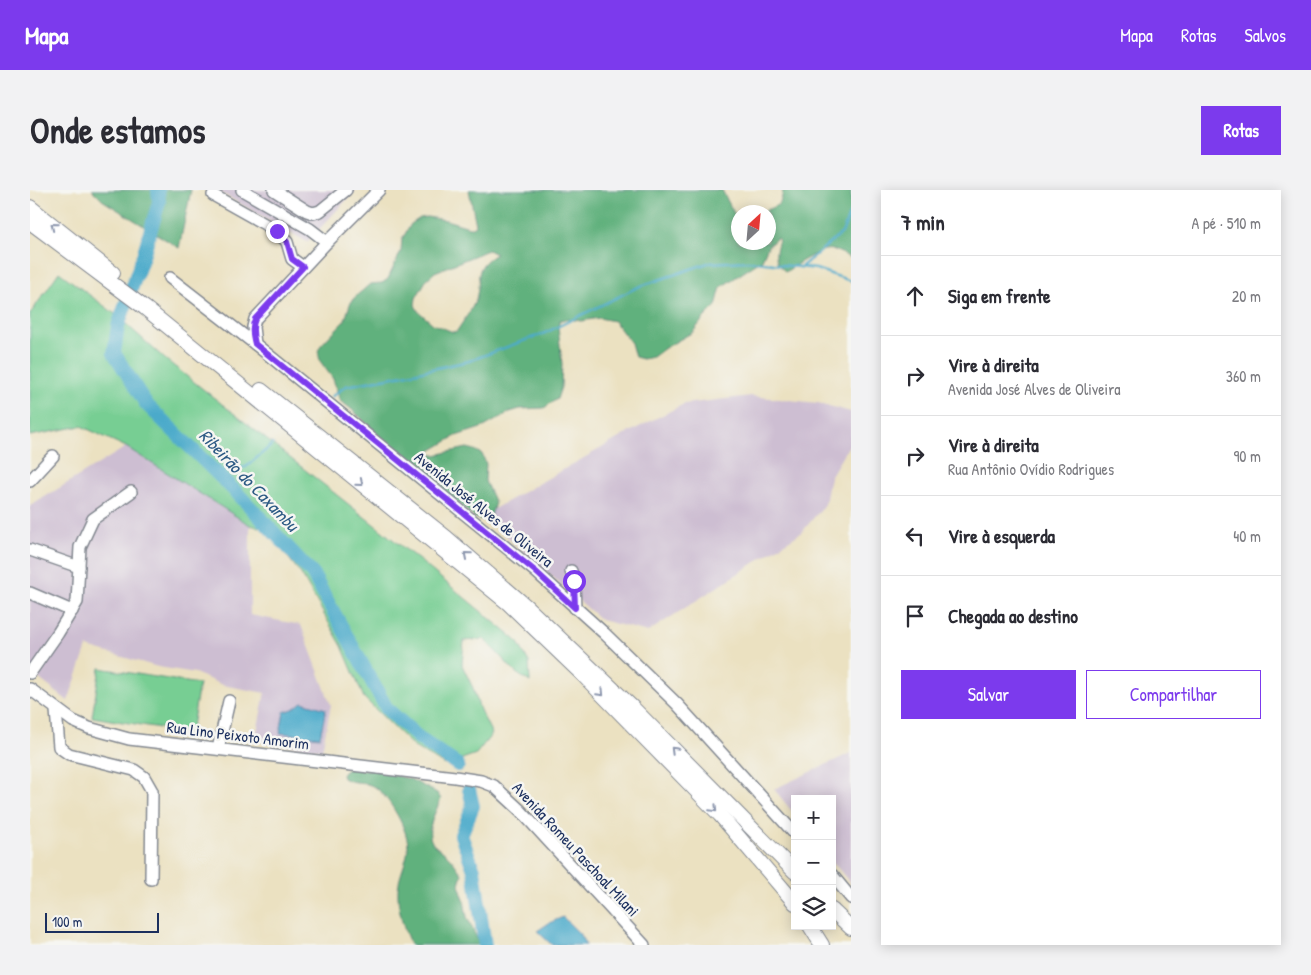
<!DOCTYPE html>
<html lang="pt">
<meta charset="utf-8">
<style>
:root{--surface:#fff;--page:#f2f2f3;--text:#2b2b33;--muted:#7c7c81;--line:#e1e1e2;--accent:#7c3aed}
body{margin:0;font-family:"Patrick Hand",sans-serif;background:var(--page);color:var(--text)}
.controls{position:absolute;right:15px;bottom:15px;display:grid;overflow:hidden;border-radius:0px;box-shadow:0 2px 12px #0003}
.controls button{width:45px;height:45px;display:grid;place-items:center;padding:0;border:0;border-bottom:1px solid var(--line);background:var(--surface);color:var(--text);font:25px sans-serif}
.compass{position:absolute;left:701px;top:15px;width:45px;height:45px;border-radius:50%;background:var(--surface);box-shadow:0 2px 12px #0003;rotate:26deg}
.scale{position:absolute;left:15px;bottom:12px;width:114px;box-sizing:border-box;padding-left:5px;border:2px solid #1b2f5e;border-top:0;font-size:14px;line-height:18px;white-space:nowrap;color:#1b2f5e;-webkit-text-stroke:4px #f6f6f2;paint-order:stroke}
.stop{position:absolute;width:15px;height:15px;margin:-11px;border:4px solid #7c3aed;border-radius:50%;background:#fff}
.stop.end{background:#7c3aed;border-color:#fff;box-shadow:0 1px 5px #0008}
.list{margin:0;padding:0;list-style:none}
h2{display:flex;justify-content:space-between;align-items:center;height:65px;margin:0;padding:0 20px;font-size:21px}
h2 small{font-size:16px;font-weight:400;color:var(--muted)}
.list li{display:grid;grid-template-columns:32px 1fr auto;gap:15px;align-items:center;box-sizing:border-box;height:80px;padding:0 20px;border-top:1px solid var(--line)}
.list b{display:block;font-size:19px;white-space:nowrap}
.list p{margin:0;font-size:16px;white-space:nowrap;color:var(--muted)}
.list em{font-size:16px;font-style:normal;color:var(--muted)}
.actions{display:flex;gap:10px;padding:15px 20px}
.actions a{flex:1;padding:11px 0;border:1px solid var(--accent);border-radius:0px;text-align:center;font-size:18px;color:var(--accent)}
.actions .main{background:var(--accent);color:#fff}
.icon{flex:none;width:28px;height:28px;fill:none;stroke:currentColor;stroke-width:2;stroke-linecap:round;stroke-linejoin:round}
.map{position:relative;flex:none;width:821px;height:755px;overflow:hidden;border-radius:0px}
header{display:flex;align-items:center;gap:30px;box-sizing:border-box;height:70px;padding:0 25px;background:var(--accent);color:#fff}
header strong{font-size:24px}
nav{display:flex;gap:28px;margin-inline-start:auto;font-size:18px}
.intro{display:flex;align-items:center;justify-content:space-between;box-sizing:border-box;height:120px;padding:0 30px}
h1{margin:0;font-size:35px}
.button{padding:12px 22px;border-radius:0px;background:var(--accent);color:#fff;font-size:18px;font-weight:700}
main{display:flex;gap:30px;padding:0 30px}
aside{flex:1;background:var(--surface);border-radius:0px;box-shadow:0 2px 12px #0003}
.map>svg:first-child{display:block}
</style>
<header>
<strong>Mapa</strong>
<nav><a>Mapa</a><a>Rotas</a><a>Salvos</a></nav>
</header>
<div class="intro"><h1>Onde estamos</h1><a class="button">Rotas</a></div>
<main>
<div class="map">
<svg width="821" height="755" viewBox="0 0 821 755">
<rect width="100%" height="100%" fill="#f6f6f2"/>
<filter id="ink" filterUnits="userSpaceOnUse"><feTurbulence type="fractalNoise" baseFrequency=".02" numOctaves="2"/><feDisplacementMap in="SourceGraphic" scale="10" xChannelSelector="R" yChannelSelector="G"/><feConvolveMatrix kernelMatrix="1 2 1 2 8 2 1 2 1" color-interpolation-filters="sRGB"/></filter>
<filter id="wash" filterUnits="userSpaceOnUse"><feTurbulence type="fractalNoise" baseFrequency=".0096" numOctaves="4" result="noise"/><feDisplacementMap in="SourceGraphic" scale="20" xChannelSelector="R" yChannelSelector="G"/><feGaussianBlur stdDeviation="1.12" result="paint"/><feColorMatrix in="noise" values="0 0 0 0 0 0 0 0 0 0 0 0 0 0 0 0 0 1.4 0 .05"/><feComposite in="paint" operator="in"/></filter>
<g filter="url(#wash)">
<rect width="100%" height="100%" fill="#ebe1c1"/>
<g fill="#cdbed2">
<polygon points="186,0 326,0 277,52"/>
<polygon points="721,206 788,213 821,222 821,252 800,287 795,314 772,342 618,442 571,430 453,325 605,239 654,214"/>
<polygon points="96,257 220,335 220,425 271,435 301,515 292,560 225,551 235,503 192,495 165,483 128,477 57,457 38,511 8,488 0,485 0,316"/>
<polygon points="821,563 821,694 802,671 802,609 765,609 765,625 744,599"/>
</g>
<g fill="#77ce93" stroke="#497e78">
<polygon points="29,82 85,124 135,169 389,370 487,451 499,472 500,492 486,483 454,449 434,451 432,475 443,498 450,520 462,544 446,564 415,575 384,557 334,508 312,456 271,384 236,339 220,335 96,257 51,236 0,246 0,124"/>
<polygon points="70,478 169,494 161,543 62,527"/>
</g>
<g fill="#61b17d" stroke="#3e706e" fill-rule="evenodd">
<polygon points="62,0 161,0 149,58 72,10"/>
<path d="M439,0H692L706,27L708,30V52H738V22H733C747,14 751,18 753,0H821V68C813,64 804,58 795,60C786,62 763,76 756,82C744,72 744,64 749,50L747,48L738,56L732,70L691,97L686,116L674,128L663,142L635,158L623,167L613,169L605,167L601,153L584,131L569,128L551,131L537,129L530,130L528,136L532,174L531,197L527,209L514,218L490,219L480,222L454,237L426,246L397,263L398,265H405L437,258L445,260L452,264L456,274L455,291L465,313L461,325L459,328L453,330L445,328L417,304L408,289C391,284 391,280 379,269C373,263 364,259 357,253C341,240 327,221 310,211L303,189L290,171L288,161L291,155L315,130L320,114L325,107L340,94L352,93L358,89L371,61L372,49L381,34L390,28L397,27L416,30L439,37H443L446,35ZM458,60L466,64C442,78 452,87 446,109C442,120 433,131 427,141L423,142L403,134L388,121L385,115L386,108L397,89L405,82Z"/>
<path d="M318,579L344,580L380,589L407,603L411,609C406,622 393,642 404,655C408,659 413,661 417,665C423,670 427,678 432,684L429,695L434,710L437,727L450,755H381C373,740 367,716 368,699C369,685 377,672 378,658C379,641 359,607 346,598C334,590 322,594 313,588L312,585L314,582Z"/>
</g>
<g fill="#4caaca" stroke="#346c94">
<polygon points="272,512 296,519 290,547 250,543 254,522 263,519"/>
<polygon points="533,727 549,743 556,755 522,755 507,741 519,733"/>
</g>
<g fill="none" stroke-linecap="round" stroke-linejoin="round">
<g stroke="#4caaca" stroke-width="2.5">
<polyline points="771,77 812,43 821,20"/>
<polyline points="301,207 316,196 379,184 439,171 515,143 608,97 678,73 718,71 786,79 821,91"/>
<polyline points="186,282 216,277 243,254"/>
</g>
<g stroke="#4caaca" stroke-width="14">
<polyline points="128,0 129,12 112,69 88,136 84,163 116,214 209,305 282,383 357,519 390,549 428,575"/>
<polyline points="439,599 443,616 431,645 444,680 455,755"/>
</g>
</g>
</g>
<g filter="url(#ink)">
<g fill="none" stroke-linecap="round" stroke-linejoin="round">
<defs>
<g id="minor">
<polyline points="212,0 280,39 297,52"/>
<polyline points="244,0 277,21 283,23 290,21 316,0"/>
<polyline points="183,5 247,41 257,52 262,69 273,77"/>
<polyline points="140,88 225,154 505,381 574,443 647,514 765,644"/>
<polyline points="225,154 223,137 225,129 297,52 349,0"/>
<polyline points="0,291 23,266"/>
<polyline points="0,360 49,377"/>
<polyline points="541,381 544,391 545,418"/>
<polyline points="0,403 42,421"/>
<polyline points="0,483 28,443 47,412 50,357 63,329 101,302"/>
<polyline points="0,499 43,531 59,538 99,549 425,587 451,591 464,596 490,620 614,755"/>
<polyline points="26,520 29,557 39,564 104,580 114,587 122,601 121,689"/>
<polyline points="188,559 199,511"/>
<polyline points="802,685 821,708"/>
</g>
<g id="major">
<polyline points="0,17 83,83"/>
<polyline points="0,32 115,118 478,413 553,485 690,625 765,713"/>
<polyline points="231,200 417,348 497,417 603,518 765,682"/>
<polyline points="802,720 821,738"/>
<polyline points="780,736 792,755"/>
</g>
</defs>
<use href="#minor" stroke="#838890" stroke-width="14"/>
<use href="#major" stroke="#838890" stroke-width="16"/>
<use href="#minor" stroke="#fff" stroke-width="11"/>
<use href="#major" stroke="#fff" stroke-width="14"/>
</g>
<defs><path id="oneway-chevron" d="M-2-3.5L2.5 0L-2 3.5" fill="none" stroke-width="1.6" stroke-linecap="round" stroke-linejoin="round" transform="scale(1.25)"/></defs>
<g stroke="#8d97ae">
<use href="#oneway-chevron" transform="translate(24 36) rotate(-141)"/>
<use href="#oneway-chevron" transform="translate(330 293) rotate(39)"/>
<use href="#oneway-chevron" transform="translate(437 365) rotate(-139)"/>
<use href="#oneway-chevron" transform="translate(571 503) rotate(46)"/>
<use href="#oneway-chevron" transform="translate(644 560) rotate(-135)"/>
<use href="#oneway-chevron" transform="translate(684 619) rotate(46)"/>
</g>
</g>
<g fill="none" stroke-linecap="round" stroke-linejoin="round" filter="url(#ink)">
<path stroke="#7c3aed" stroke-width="6" d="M247,41L257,52L262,69L273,77L225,129C221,137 223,146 225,154L505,381L545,418L544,391"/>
</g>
<g text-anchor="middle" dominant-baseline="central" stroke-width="5" stroke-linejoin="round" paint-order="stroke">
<g font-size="16" fill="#1b2f5e" stroke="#f6f6f2">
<text transform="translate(454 319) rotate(39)">Avenida José Alves de Oliveira</text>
<text transform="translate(208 545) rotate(7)">Rua Lino Peixoto Amorim</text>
<text transform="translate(546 659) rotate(47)">Avenida Romeu Paschoal Milani</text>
</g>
<g font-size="18" font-style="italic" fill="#2c5a84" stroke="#f6f6f2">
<text transform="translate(219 290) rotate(46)">Ribeirão do Caxambu</text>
</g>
</g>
</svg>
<div class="controls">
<button>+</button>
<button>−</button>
<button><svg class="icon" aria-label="layers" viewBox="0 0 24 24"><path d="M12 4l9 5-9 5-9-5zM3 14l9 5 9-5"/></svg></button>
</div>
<svg class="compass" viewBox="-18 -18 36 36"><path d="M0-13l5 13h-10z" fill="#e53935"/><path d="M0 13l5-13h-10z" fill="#7c7c81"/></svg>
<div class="scale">100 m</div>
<div class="stop" style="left:544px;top:391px"></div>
<div class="stop end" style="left:247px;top:41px"></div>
</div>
<aside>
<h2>7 min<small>A pé · 510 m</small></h2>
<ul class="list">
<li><svg class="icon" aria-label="ahead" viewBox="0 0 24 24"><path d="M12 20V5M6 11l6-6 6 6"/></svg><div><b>Siga em frente</b></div><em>20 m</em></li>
<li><svg class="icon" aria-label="right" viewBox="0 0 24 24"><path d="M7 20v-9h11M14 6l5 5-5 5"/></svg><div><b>Vire à direita</b><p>Avenida José Alves de Oliveira</p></div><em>360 m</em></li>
<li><svg class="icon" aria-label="right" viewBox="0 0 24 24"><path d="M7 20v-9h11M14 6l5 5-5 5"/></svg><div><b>Vire à direita</b><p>Rua Antônio Ovídio Rodrigues</p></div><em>90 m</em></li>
<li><svg class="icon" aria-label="left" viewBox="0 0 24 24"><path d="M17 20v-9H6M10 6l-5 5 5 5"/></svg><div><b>Vire à esquerda</b></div><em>40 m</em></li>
<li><svg class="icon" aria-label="arrive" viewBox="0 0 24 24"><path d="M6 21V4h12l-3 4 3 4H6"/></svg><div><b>Chegada ao destino</b></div></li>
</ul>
<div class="actions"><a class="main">Salvar</a><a>Compartilhar</a></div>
</aside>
</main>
